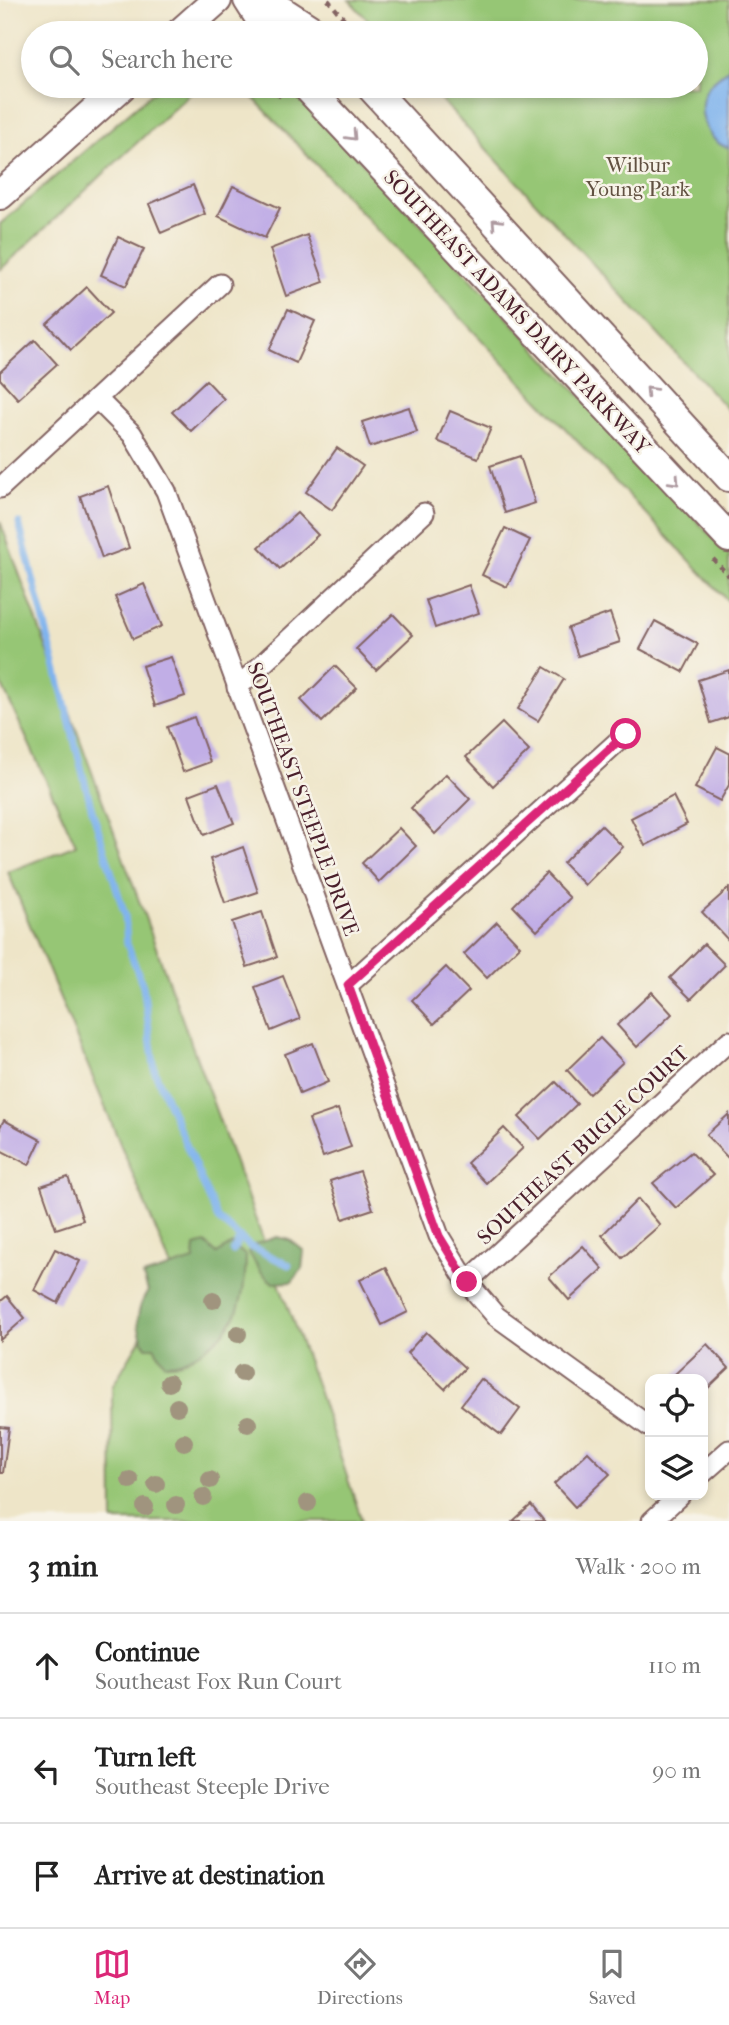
<!DOCTYPE html>
<meta charset="utf-8">
<style>
:root{--surface:#fff;--page:#f6f6f6;--text:#222;--muted:#767676;--line:#e0e0e0;--accent:#db2777}
body{margin:0;font-family:"IM FELL French Canon",serif;background:var(--page);color:var(--text)}
.controls{position:absolute;right:21px;bottom:21px;display:grid;overflow:hidden;border-radius:14px;box-shadow:0 4px 10px #0003}
.controls button{width:63px;height:63px;display:grid;place-items:center;padding:0;border:0;border-bottom:2px solid var(--line);background:var(--surface);color:var(--text);font:35px sans-serif}
.stop{position:absolute;width:21px;height:21px;margin:-16px;border:5px solid #db2777;border-radius:50%;background:#fff}
.stop.end{background:#db2777;border-color:#fff;box-shadow:0 2px 7px #0008}
.list{margin:0;padding:0;list-style:none}
h2{display:flex;justify-content:space-between;align-items:center;height:91px;margin:0;padding:0 28px;font-size:30px}
h2 small{font-size:23px;font-weight:400;color:var(--muted)}
.list li{display:grid;grid-template-columns:46px 1fr auto;gap:21px;align-items:center;box-sizing:border-box;height:105px;padding:0 28px;border-top:2px solid var(--line)}
.list b{display:block;font-size:26px;white-space:nowrap}
.list p{margin:0;font-size:23px;white-space:nowrap;color:var(--muted)}
.list em{font-size:23px;font-style:normal;color:var(--muted)}
.icon{flex:none;width:38px;height:38px;fill:none;stroke:currentColor;stroke-width:2;stroke-linecap:round;stroke-linejoin:round}
.map{position:relative;flex:none;width:729px;height:1521px;overflow:hidden}
.search{position:absolute;background:var(--surface);box-shadow:0 4px 10px #0003;left:21px;right:21px;top:21px;height:77px;display:flex;align-items:center;gap:18px;box-sizing:border-box;padding:0 24px;border-radius:38px;color:var(--muted);font-size:26px}
.sheet{height:406px;background:var(--surface)}
nav{display:flex;justify-content:space-around;align-items:center;box-sizing:border-box;height:98px;border-top:2px solid var(--line);background:var(--surface);font-size:19px;color:var(--muted)}
nav a{display:grid;justify-items:center;gap:4px}
nav .on{color:var(--accent)}
.map>svg:first-child{display:block}
</style>
<div class="map">
<svg width="729" height="1521" viewBox="0 0 729 1521">
<rect width="100%" height="100%" fill="#f7f3e8"/>
<filter id="ink" filterUnits="userSpaceOnUse"><feTurbulence type="fractalNoise" baseFrequency=".0143" numOctaves="2"/><feDisplacementMap in="SourceGraphic" scale="14" xChannelSelector="R" yChannelSelector="G"/><feConvolveMatrix kernelMatrix="1 2 1 2 8 2 1 2 1" color-interpolation-filters="sRGB"/></filter>
<filter id="wash" filterUnits="userSpaceOnUse"><feTurbulence type="fractalNoise" baseFrequency=".00686" numOctaves="4" result="noise"/><feDisplacementMap in="SourceGraphic" scale="28" xChannelSelector="R" yChannelSelector="G"/><feGaussianBlur stdDeviation="1.57" result="paint"/><feColorMatrix in="noise" values="0 0 0 0 0 0 0 0 0 0 0 0 0 0 0 0 0 1.4 0 .05"/><feComposite in="paint" operator="in"/></filter>
<g filter="url(#wash)">
<rect width="100%" height="100%" fill="#eee5c8"/>
<g fill="#96c675" stroke="#707250" stroke-width="2">
<polygon points="349,0 729,0 729,411 428,86 696,86 696,33 380,33"/>
<polygon points="160,86 198,86 0,270 0,224"/>
<polygon points="242,86 291,86 729,555 729,602"/>
<polygon points="0,521 317,1387 362,1521 113,1521 112,1387 176,1279 8,872 76,845 0,681"/>
</g>
<g fill="#78ab66" stroke="#616548" stroke-width="2">
<polygon points="277,1237 290,1240 304,1251 302,1269 292,1282 273,1283 261,1272 249,1253 255,1244"/>
<path d="M205,1243L217,1254L232,1244L246,1256C245,1300 239,1328 199,1352C187,1359 179,1365 165,1364L154,1347H146C135,1326 135,1311 148,1291L143,1276L194,1260L195,1246Z"/>
</g>
<path fill="#7fb3ed" stroke="#64698c" stroke-width="2" d="M729,68V148C705,142 694,107 708,87C713,80 722,75 729,68Z"/>
<g fill="none" stroke-linecap="round" stroke-linejoin="round">
<g stroke="#7fb3ed" stroke-width="7">
<polyline points="19,523 92,810 125,915 127,944 143,986 155,1072 218,1219 251,1247 289,1265"/>
<polyline points="233,1251 240,1238"/>
</g>
</g>
<g id="blocks">
<g fill="#c1aee6">
<polygon points="193,185 205,214 161,233 149,204"/>
<polygon points="233,186 280,208 265,238 218,216"/>
<polygon points="307,235 324,282 286,296 270,249"/>
<polygon points="118,237 144,249 126,286 101,275"/>
<polygon points="87,287 111,313 71,350 47,324"/>
<polygon points="288,309 315,321 296,363 269,350"/>
<polygon points="35,340 57,364 18,399 0,379 0,372"/>
<polygon points="206,380 224,399 191,431 172,412"/>
<polygon points="409,407 417,432 370,447 362,422"/>
<polygon points="450,411 491,428 478,458 437,441"/>
<polygon points="337,448 363,466 332,510 306,492"/>
<polygon points="520,456 535,503 505,513 490,466"/>
<polygon points="108,486 129,548 102,558 80,496"/>
<polygon points="297,513 318,535 280,569 259,547"/>
<polygon points="505,528 530,540 507,587 482,575"/>
<polygon points="144,584 162,626 133,639 115,597"/>
<polygon points="469,585 479,613 435,628 426,600"/>
<polygon points="610,613 620,642 578,656 568,628"/>
<polygon points="393,614 413,635 376,670 356,649"/>
<polygon points="655,621 698,644 683,672 640,649"/>
<polygon points="171,657 185,696 155,706 142,666"/>
<polygon points="335,666 357,688 322,722 301,700"/>
<polygon points="544,667 564,679 538,721 518,709"/>
<polygon points="729,670 729,717 711,723 698,680"/>
<polygon points="194,717 210,762 183,772 167,727"/>
<polygon points="502,723 529,751 493,786 466,757"/>
<polygon points="717,747 729,753 729,785 720,801 695,788"/>
<polygon points="446,774 470,799 435,834 411,808"/>
<polygon points="218,784 234,823 204,835 189,795"/>
<polygon points="673,796 687,824 645,846 631,818"/>
<polygon points="601,825 623,847 585,885 563,863"/>
<polygon points="399,828 416,846 379,882 362,863"/>
<polygon points="243,847 258,892 225,903 210,859"/>
<polygon points="546,873 570,898 537,931 513,906"/>
<polygon points="729,888 729,941 702,912"/>
<polygon points="262,912 277,957 247,967 232,922"/>
<polygon points="497,922 520,946 487,978 464,954"/>
<polygon points="704,944 725,965 691,999 670,978"/>
<polygon points="446,967 469,991 434,1024 412,1000"/>
<polygon points="283,976 300,1019 271,1031 255,987"/>
<polygon points="652,992 672,1014 637,1047 617,1025"/>
<polygon points="600,1038 623,1062 589,1094 567,1070"/>
<polygon points="313,1043 328,1082 300,1094 285,1054"/>
<polygon points="556,1082 577,1104 540,1139 519,1117"/>
<polygon points="338,1109 351,1147 323,1157 309,1119"/>
<polygon points="729,1114 729,1159 706,1135"/>
<polygon points="4,1120 41,1140 29,1165 0,1150 0,1127"/>
<polygon points="504,1128 523,1148 486,1183 467,1163"/>
<polygon points="691,1152 713,1175 676,1208 653,1183"/>
<polygon points="360,1171 373,1209 343,1219 330,1181"/>
<polygon points="68,1177 83,1220 56,1229 41,1186"/>
<polygon points="638,1199 660,1225 622,1258 602,1235"/>
<polygon points="583,1246 603,1269 569,1300 549,1277"/>
<polygon points="55,1249 80,1261 58,1303 34,1290"/>
<polygon points="386,1267 408,1312 382,1325 360,1280"/>
<polygon points="7,1296 25,1318 0,1340 0,1302"/>
<polygon points="426,1332 465,1368 445,1389 407,1353"/>
<polygon points="707,1344 729,1368 703,1393 703,1379 680,1379 675,1374"/>
<polygon points="481,1379 520,1409 501,1435 461,1405"/>
<polygon points="0,1427 9,1428 3,1473 0,1473"/>
<polygon points="588,1452 610,1474 575,1507 554,1484"/>
<polygon points="531,1505 544,1521 513,1521"/>
</g>
</g>
</g>
<g filter="url(#ink)">
<use href="#blocks" fill-opacity="0" stroke="#836462" stroke-width="2"/>
<g fill="none" stroke-linecap="round" stroke-linejoin="round">
<defs>
<g id="minor">
<polyline points="98,400 132,434 166,491 439,1236 467,1282 496,1316 650,1427"/>
<polyline points="0,488 220,284"/>
<polyline points="237,688 424,513"/>
<polyline points="348,985 626,734"/>
<polyline points="467,1282 729,1041"/>
<polyline points="703,1473 729,1450"/>
<polyline points="652,1521 680,1495"/>
</g>
<g id="secondary">
<polyline points="248,0 269,33"/>
<polyline points="265,0 316,33"/>
<polyline points="180,33 217,0"/>
<polyline points="306,86 729,538"/>
<polyline points="370,86 729,477"/>
<polyline points="0,195 122,86"/>
</g>
</defs>
<use href="#minor" stroke="#836462" stroke-width="23"/>
<use href="#secondary" stroke="#836462" stroke-width="32"/>
<g stroke="#836462" stroke-width="4.5" stroke-dasharray="5 5" stroke-linecap="butt">
<polyline points="328,0 356,33"/>
<polyline points="270,86 284,100"/>
<polyline points="713,559 729,576"/>
</g>
<use href="#minor" stroke="#fff" stroke-width="19"/>
<use href="#secondary" stroke="#fff" stroke-width="28"/>
</g>
<g fill="#a0947e">
<circle cx="213" cy="1300" r="9"/>
<circle cx="238" cy="1334" r="9"/>
<circle cx="242" cy="1373" r="9"/>
<circle cx="169" cy="1383" r="9"/>
<circle cx="177" cy="1407" r="9"/>
<circle cx="248" cy="1424" r="9"/>
<circle cx="184" cy="1442" r="9"/>
<circle cx="130" cy="1480" r="9"/>
<circle cx="210" cy="1480" r="9"/>
<circle cx="156" cy="1484" r="9"/>
<circle cx="203" cy="1497" r="9"/>
<circle cx="308" cy="1503" r="9"/>
<circle cx="176" cy="1505" r="9"/>
<circle cx="145" cy="1507" r="9"/>
</g>
<defs><path id="oneway-chevron" d="M-2-3.5L2.5 0L-2 3.5" fill="none" stroke-width="1.6" stroke-linecap="round" stroke-linejoin="round" transform="scale(1.75)"/></defs>
<g stroke="#ae9aa0">
<use href="#oneway-chevron" transform="translate(352 136) rotate(47)"/>
<use href="#oneway-chevron" transform="translate(496 223) rotate(-133)"/>
<use href="#oneway-chevron" transform="translate(650 391) rotate(-133)"/>
<use href="#oneway-chevron" transform="translate(675 481) rotate(47)"/>
</g>
</g>
<g fill="none" stroke-linecap="round" stroke-linejoin="round" filter="url(#ink)">
<polyline stroke="#db2777" stroke-width="9" points="467,1282 439,1236 348,985 626,734"/>
</g>
<g text-anchor="middle" dominant-baseline="central" stroke-width="5" stroke-linejoin="round" paint-order="stroke">
<g font-size="21" fill="#615141" stroke="#f7f3e8">
<text x="638" y="165">Wilbur<tspan x="638" dy="24">Young Park</tspan></text>
</g>
<g font-size="21" fill="#4a1f2b" stroke="#f7f3e8">
<text transform="translate(517 312) rotate(47)">SOUTHEAST ADAMS DAIRY PARKWAY</text>
<text transform="translate(303 799) rotate(70)">SOUTHEAST STEEPLE DRIVE</text>
<text transform="translate(583 1145) rotate(-43)">SOUTHEAST BUGLE COURT</text>
</g>
</g>
</svg>
<div class="controls">
<button><svg class="icon" aria-label="locate" viewBox="0 0 24 24"><circle cx="12" cy="12" r="6"/><path d="M12 2v4M12 18v4M2 12h4M18 12h4"/></svg></button>
<button><svg class="icon" aria-label="layers" viewBox="0 0 24 24"><path d="M12 4l9 5-9 5-9-5zM3 14l9 5 9-5"/></svg></button>
</div>
<div class="stop" style="left:626px;top:734px"></div>
<div class="stop end" style="left:467px;top:1282px"></div>
<div class="search"><svg class="icon" aria-label="search" viewBox="0 0 24 24"><circle cx="10" cy="10" r="6"/><path d="M15 15l6 6"/></svg>Search here</div>
</div>
<section class="sheet">
<h2>3 min<small>Walk · 200 m</small></h2>
<ul class="list">
<li><svg class="icon" aria-label="ahead" viewBox="0 0 24 24"><path d="M12 20V5M6 11l6-6 6 6"/></svg><div><b>Continue</b><p>Southeast Fox Run Court</p></div><em>110 m</em></li>
<li><svg class="icon" aria-label="left" viewBox="0 0 24 24"><path d="M17 20v-9H6M10 6l-5 5 5 5"/></svg><div><b>Turn left</b><p>Southeast Steeple Drive</p></div><em>90 m</em></li>
<li><svg class="icon" aria-label="arrive" viewBox="0 0 24 24"><path d="M6 21V4h12l-3 4 3 4H6"/></svg><div><b>Arrive at destination</b></div></li>
</ul>
</section>
<nav>
<a class="on"><svg class="icon" aria-label="map" viewBox="0 0 24 24"><path d="M3 6l6-2 6 2 6-2v14l-6 2-6-2-6 2zM9 4v14M15 6v14"/></svg>Map</a>
<a><svg class="icon" aria-label="directions" viewBox="0 0 24 24"><path d="M12 3l9 9-9 9-9-9zM9 14v-3h6M13 9l2 2-2 2"/></svg>Directions</a>
<a><svg class="icon" aria-label="saved" viewBox="0 0 24 24"><path d="M7 4h10v16l-5-4-5 4z"/></svg>Saved</a>
</nav>
